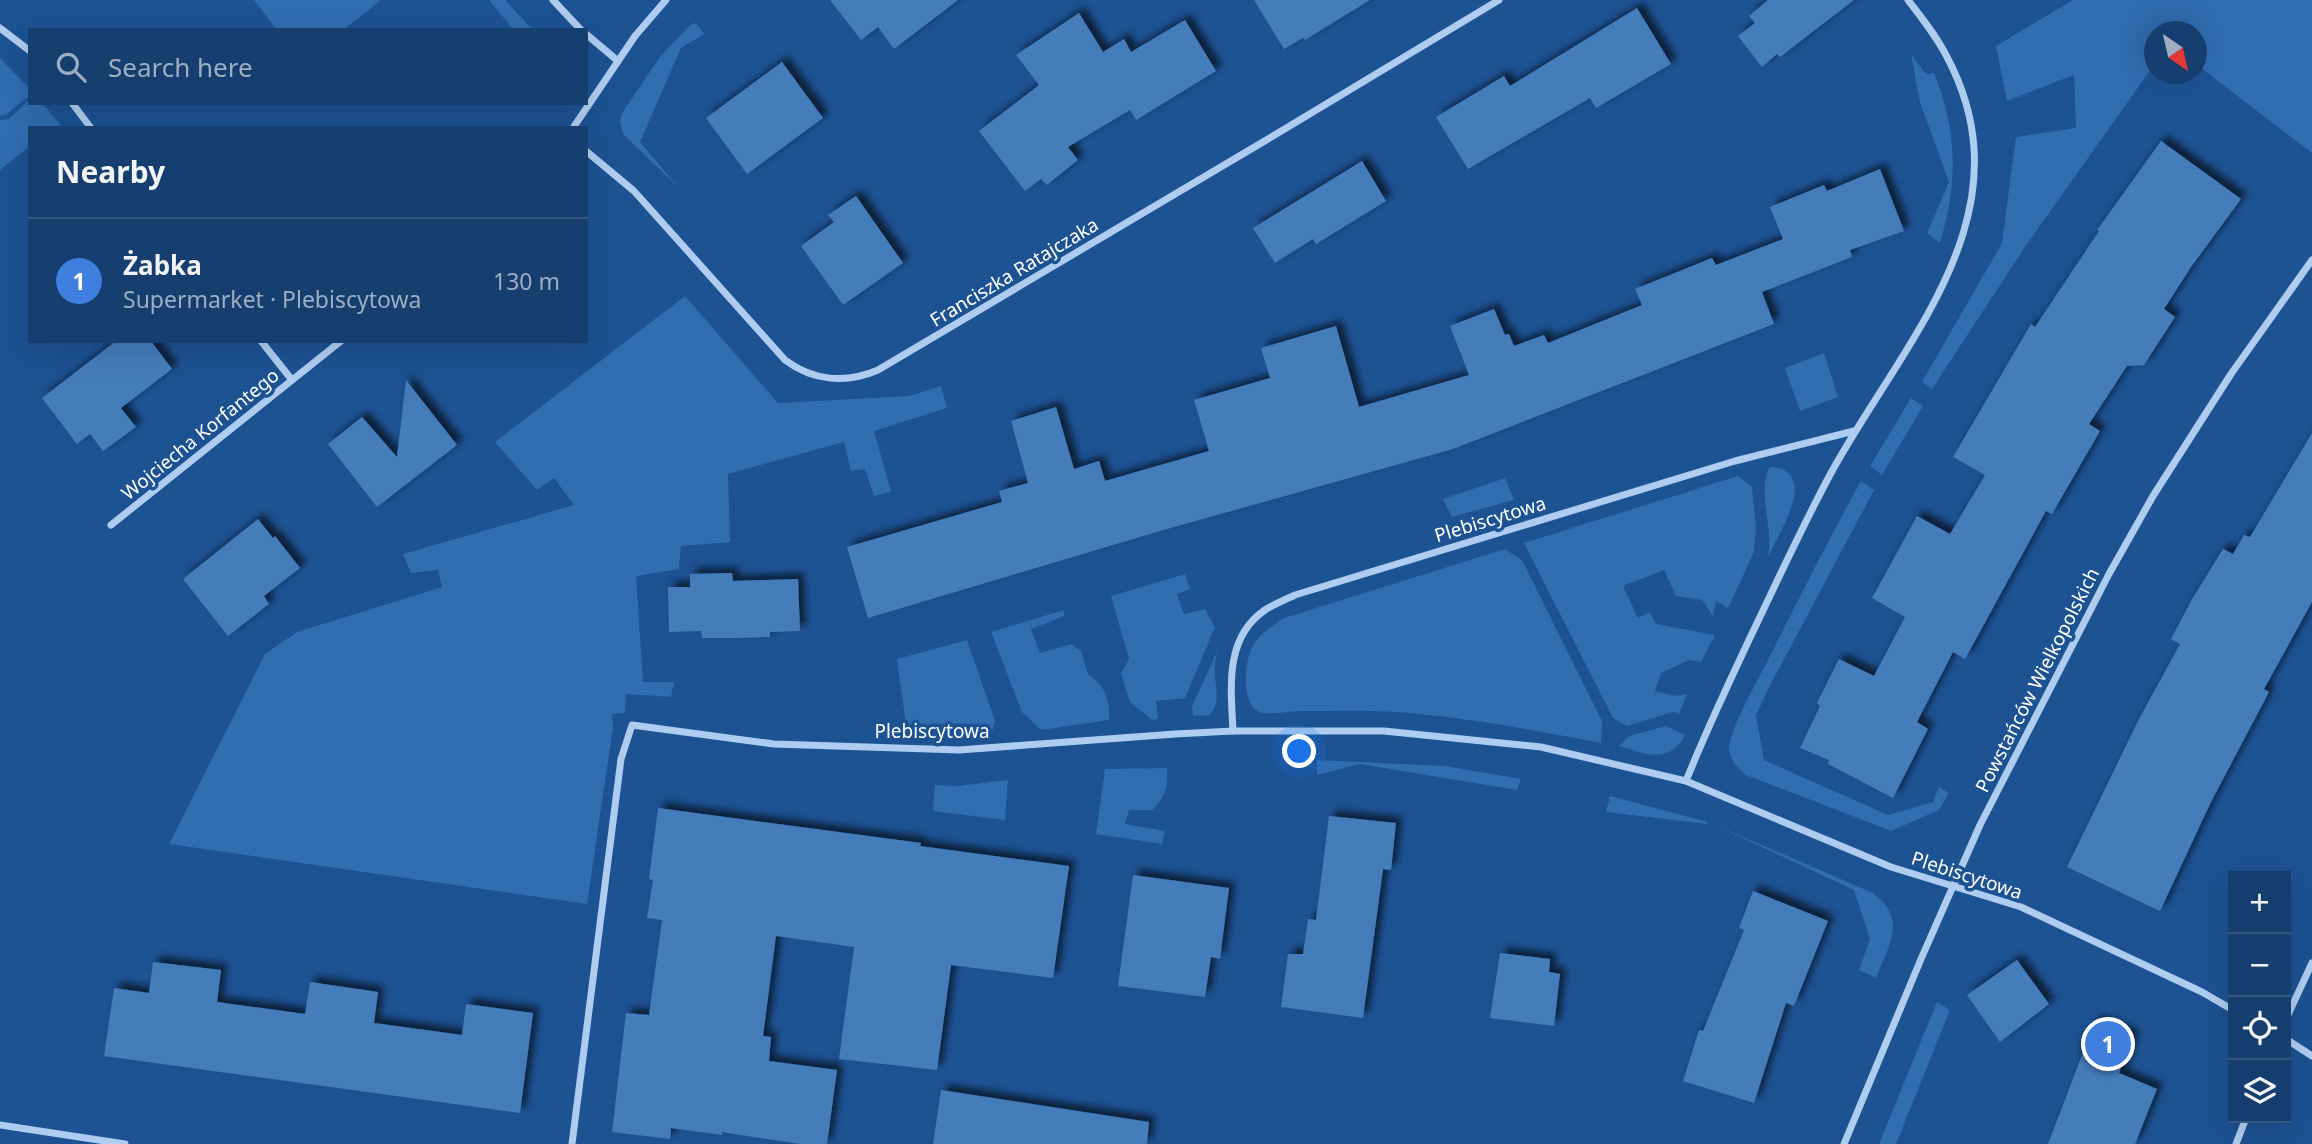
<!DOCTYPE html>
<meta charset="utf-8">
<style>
:root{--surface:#163e6e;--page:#234976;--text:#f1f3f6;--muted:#9eaec2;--line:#355781;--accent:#fed16c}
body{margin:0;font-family:"Noto Sans",sans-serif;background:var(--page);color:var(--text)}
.controls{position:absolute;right:21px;bottom:21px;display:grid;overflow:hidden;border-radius:0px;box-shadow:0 7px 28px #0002}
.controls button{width:63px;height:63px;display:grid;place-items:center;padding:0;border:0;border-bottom:2px solid var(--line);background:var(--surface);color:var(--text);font:35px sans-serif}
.compass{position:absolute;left:2144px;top:21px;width:63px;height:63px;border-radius:50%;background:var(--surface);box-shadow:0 7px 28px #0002;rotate:146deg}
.you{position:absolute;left:1300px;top:752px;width:24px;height:24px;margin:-18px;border:5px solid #fff;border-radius:50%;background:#1a73e8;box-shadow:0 0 0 10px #1a73e833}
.badge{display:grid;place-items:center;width:46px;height:46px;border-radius:50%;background:var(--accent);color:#fff;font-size:23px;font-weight:700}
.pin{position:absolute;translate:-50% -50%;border:4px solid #fff;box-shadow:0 2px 7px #0006}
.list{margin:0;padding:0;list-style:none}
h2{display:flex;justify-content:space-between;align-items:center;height:91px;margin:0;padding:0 28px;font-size:30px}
h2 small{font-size:23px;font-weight:400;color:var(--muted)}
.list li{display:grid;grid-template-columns:46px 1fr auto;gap:21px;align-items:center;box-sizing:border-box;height:126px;padding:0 28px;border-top:2px solid var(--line)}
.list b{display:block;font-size:26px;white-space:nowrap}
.list p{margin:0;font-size:23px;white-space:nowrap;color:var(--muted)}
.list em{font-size:23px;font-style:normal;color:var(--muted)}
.icon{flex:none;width:38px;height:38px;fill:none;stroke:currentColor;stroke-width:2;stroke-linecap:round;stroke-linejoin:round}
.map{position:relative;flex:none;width:2312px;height:1144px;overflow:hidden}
.search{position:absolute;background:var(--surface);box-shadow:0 7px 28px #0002;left:28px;top:28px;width:560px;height:77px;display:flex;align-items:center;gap:18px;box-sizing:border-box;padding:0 24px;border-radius:0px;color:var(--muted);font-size:26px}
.panel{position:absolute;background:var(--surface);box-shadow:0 7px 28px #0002;left:28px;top:126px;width:560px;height:217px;border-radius:0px}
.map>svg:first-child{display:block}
</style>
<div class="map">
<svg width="2312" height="1144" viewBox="0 0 2312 1144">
<defs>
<filter id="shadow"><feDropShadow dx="6" dy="-6" stdDeviation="3.5" flood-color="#0009"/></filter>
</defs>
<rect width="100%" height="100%" fill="#1d5293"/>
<g fill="#306db1">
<polygon points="254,0 381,0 343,30 277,30"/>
<polygon points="489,0 505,0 533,30 514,30"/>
<polygon points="2073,0 2312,0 2312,153 2197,65 2196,32 2154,32 2154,65 2025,247 1932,389 1922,382 2002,243 2016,137 2076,128 2074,75 2007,101 1996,46"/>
<polygon points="696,23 704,34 681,48 640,142 678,187 623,134 620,123 622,113 660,57 690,25"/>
<path d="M1911,54L1926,74L1934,73C1958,132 1958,184 1940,243L1927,233L1949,182L1920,103Z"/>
<polygon points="0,58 30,89 30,98 26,98 6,115 0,116"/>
<polygon points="27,102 42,103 63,128 30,128 30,146 0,170 0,120 9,119"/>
<polygon points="685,296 778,403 909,396 941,386 947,408 874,431 891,491 874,496 865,469 851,471 844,442 728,474 730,542 681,546 679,569 636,576 643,682 674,682 671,697 626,694 625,713 612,714 613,727 587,904 169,844 265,654 297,632 442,587 438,570 411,573 403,554 574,505 554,478 537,490 495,442"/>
<polygon points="1824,353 1838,397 1800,411 1785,368"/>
<polygon points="1911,398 1923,406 1882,475 1870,466"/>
<path d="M1770,467C1821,470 1779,533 1768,557C1774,528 1756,490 1770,467Z"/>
<polygon points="1738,476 1752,487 1756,527 1754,552 1728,608 1716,601 1713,616 1702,600 1676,596 1664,570 1623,586 1638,618 1650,612 1656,624 1715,635 1701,662 1689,660 1661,673 1655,691 1675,696 1687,694 1679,714 1673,712 1627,726 1613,718 1524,543"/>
<polygon points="1505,478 1514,500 1452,517 1443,499"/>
<path d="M1861,481L1874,490L1772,682L1756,715L1764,760L1888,815L1933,802L1939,787L1949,793L1939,810L1891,831L1746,775C1738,769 1730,760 1729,749C1729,731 1756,683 1765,666C1796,604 1827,542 1861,481Z"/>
<path d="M1505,549L1522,560L1602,721L1601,743C1533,730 1465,717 1395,712C1364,710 1331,711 1300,711C1288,711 1273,715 1262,713C1240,708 1244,660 1253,646C1260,633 1272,626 1284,618Z"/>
<polygon points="1185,574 1190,589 1177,594 1184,614 1205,609 1215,627 1185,698 1156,701 1158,719 1152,720 1130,702 1121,674 1129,659 1111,596"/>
<path d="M1064,610V616L1031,629L1040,653L1071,644L1081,651L1088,674C1105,685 1110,700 1109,720L1041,730L1022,712L991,632Z"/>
<polygon points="967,640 995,721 991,735 907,732 897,659"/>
<path d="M1219,647C1217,653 1215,659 1215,664C1213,683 1223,700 1210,715L1193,716L1192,707Z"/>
<path d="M1666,726L1685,735C1670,765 1645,754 1619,746L1629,736Z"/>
<polygon points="1317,760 1445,766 1521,779 1517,790 1360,764 1317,775"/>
<path d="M1167,768C1168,786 1166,797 1152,810H1129L1125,824L1165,831L1162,844L1096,834L1105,769Z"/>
<polygon points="1008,780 1005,820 933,811 935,785 957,786"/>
<path d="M1610,796L1708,822L1873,893C1908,919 1889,945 1876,978L1859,970L1870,939L1854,890L1708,822L1707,824L1606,812Z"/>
<polygon points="1937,1002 1950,1010 1896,1144 1879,1144"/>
</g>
<g fill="#457cba" filter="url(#shadow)">
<polygon points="830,0 958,0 894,49 878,27 861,40"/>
<polygon points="1254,0 1370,0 1305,40 1303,38 1284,49"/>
<polygon points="1768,0 1854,0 1780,57 1777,54 1762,67 1738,36 1755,23 1749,16"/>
<polygon points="1637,8 1671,64 1596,108 1590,98 1468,169 1436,117 1504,76 1510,86"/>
<polygon points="1079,13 1103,52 1124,39 1131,52 1185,20 1216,71 1136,120 1130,110 1068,147 1078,160 1047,185 1041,179 1025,191 979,131 1039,85 1016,55"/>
<polygon points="782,62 823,118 747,174 706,118"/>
<polygon points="2161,141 2241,199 2191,267 2164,309 2175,317 2144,365 2127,366 2089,424 2100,431 2052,514 2046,511 1965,659 1953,652 1917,722 1928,729 1893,798 1828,764 1829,760 1800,748 1820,706 1817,703 1839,659 1874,676 1905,617 1872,598 1917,516 1950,534 1985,475 1953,457 2031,324 2035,327 2099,231 2097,230"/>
<polygon points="1362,161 1386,201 1316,244 1313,239 1275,263 1253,228"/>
<polygon points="1880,169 1904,231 1850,250 1852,257 1762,292 1774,324 1453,449 1167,529 868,618 847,547 1002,502 999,491 1028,483 1011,421 1056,407 1074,469 1099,461 1105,481 1209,451 1194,400 1270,378 1261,348 1336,326 1359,407 1469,375 1450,326 1494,309 1505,335 1509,334 1514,346 1544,335 1548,343 1642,305 1635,289 1712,258 1716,265 1783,239 1770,207 1824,185 1827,191"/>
<polygon points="856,196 903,263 843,305 801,246 834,222 828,215"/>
<polygon points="116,341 151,341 172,369 121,408 136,427 103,451 90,434 77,444 42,398"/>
<polygon points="406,380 457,445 377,507 328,444 362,417 397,457"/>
<polygon points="2312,433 2312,602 2264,689 2269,692 2211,802 2160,911 2067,867 2139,719 2180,644 2171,639 2191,601 2223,549 2233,554 2244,535 2250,537"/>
<polygon points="258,519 273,538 275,536 300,568 264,596 269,604 228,636 183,579"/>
<polygon points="732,573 733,581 798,579 800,631 770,632 770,637 735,638 702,638 701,631 669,632 668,587 690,587 690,574"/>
<polygon points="658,808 921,843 920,846 1069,866 1053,978 951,965 937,1070 839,1059 854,947 776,936 763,1036 771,1037 769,1061 837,1070 827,1144 800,1144 722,1132 722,1135 671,1128 670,1139 612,1132 626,1013 649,1015 662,920 647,918 653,880 649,879"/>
<polygon points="1329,816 1396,823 1391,870 1383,869 1363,1018 1281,1007 1288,954 1303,954 1308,919 1316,920"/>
<polygon points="1133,875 1229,888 1220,959 1211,957 1205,997 1118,986"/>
<polygon points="1753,891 1828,921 1794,1006 1786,1003 1754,1103 1683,1081 1699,1030 1703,1031 1744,930 1739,928"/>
<polygon points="1500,953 1550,959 1549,972 1560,974 1554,1026 1490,1018"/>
<polygon points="2017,960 2049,1004 2000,1042 1967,995"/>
<polygon points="153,962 221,970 217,1002 305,1014 310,982 378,992 374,1023 462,1035 466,1004 533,1013 520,1113 104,1056 114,988 149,993"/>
<polygon points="2095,1021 2133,1036 2119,1073 2157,1089 2135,1144 2048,1144"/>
<polygon points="941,1090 1149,1122 1147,1144 933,1144"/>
</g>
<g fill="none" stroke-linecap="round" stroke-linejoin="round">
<g stroke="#aeccef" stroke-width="7">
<polyline points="553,0 581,30"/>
<polyline points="0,28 30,51"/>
<polyline points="586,34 618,61"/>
<polyline points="72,103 91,128"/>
<polyline points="573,128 635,36 666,0"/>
<path d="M586,151L634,191L785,360C813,381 846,384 878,370L1273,136L1499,0"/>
<polyline points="261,341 292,380"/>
<polyline points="111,525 341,341"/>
<path d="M1233,731C1231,688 1224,638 1265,610C1274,604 1285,600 1295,595L1735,461L1854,431"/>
<path d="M1686,781C1708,726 1733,674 1758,621C1782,571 1805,521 1831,473C1902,343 2031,215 1947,57C1937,37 1922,18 1908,0"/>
<polyline points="2286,1019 2312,963"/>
<polyline points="2286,1039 2312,1056"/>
<polyline points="0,1125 125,1144"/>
<polyline points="572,1144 621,759 632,725 774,744 959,750 1175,734 1233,731 1384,731 1541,747 1686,781 1891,867 2021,907 2202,992 2233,1010"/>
<polyline points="1844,1144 1921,959 1980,825 2109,574 2153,496 2231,374 2312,260"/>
<polyline points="2236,1144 2246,1118"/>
</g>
</g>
<g text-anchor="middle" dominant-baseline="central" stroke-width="7" stroke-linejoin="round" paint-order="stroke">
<g font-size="19" fill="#fff" stroke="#1d5293">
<text transform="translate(1014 272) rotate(-31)">Franciszka Ratajczaka</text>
<text transform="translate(200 434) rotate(-39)">Wojciecha Korfantego</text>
<text transform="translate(1490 519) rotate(-17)">Plebiscytowa</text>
<text transform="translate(2037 680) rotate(-63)">Powstańców Wielkopolskich</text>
<text x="932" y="731">Plebiscytowa</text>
<text transform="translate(1967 875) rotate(18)">Plebiscytowa</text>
</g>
</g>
</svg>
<div class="controls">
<button>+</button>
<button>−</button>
<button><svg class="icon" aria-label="locate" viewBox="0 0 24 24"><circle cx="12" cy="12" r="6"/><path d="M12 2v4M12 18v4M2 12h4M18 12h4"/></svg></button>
<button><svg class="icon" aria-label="layers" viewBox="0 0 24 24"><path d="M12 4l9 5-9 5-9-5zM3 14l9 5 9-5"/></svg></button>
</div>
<svg class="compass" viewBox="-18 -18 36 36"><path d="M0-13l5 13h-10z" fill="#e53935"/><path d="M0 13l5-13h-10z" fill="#9eaec2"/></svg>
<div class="you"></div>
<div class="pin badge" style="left:2108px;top:1044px;background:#3f7fe0">1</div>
<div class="search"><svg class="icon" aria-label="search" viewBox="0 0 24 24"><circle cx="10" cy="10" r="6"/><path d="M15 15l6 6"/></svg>Search here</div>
<section class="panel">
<h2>Nearby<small></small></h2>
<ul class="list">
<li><span class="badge" style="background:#3f7fe0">1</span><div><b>Żabka</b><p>Supermarket · Plebiscytowa</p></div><em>130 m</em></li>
</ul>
</section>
</div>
